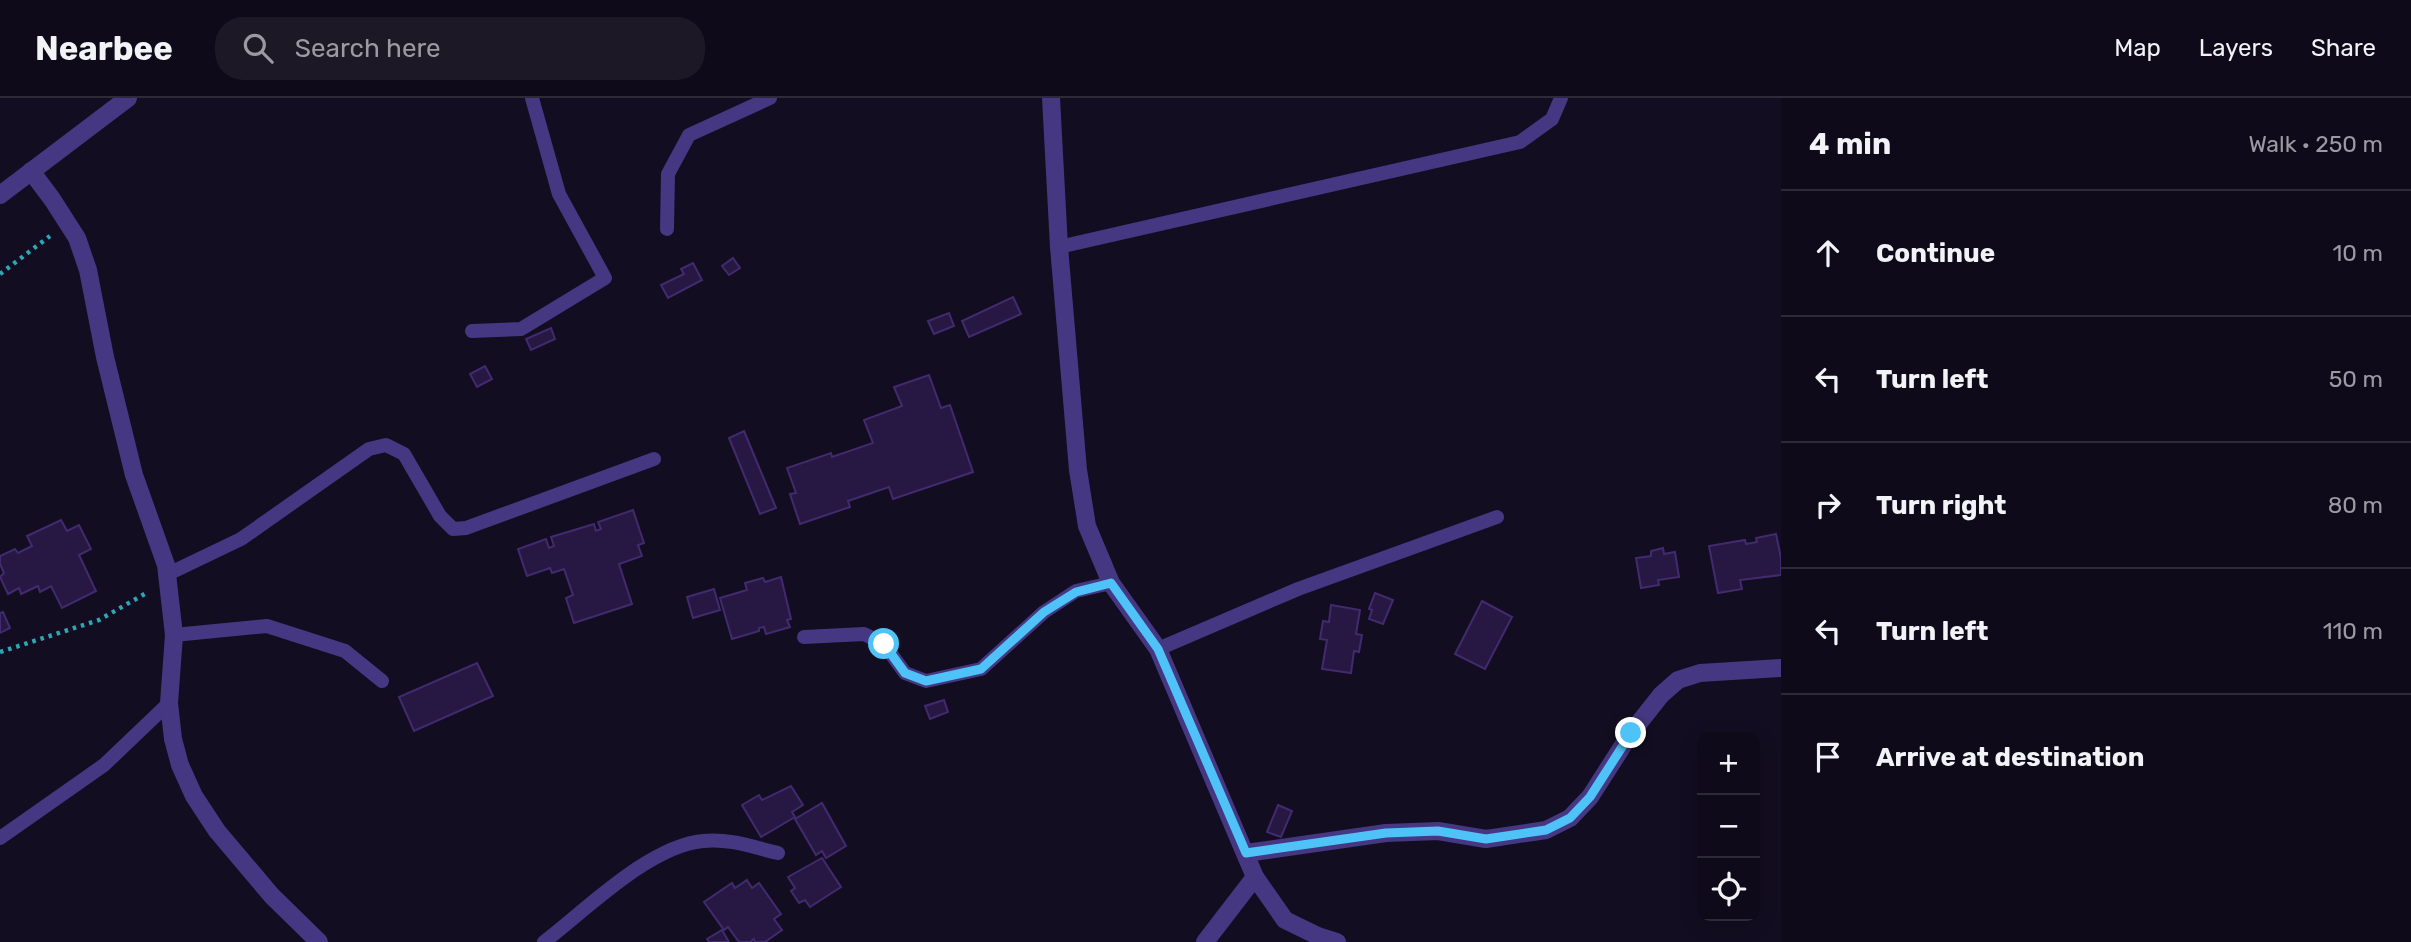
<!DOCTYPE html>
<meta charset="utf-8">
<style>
:root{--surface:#0e0a19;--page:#1c1826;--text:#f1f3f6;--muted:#9b9aa2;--line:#2e2b38}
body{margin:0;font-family:Rubik,sans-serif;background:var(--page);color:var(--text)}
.controls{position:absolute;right:21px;bottom:21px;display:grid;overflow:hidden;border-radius:14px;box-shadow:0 4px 18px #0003}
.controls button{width:63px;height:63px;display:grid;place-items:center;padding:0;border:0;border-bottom:2px solid var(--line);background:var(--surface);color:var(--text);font:35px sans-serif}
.stop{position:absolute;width:21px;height:21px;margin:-16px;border:5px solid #4fc3f7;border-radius:50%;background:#fff}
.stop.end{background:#4fc3f7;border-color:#fff;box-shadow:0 2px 7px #0008}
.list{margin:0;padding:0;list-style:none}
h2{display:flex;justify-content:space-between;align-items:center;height:91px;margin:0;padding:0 28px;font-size:30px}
h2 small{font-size:23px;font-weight:400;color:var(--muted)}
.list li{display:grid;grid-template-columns:46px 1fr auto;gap:21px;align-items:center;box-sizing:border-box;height:126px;padding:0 28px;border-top:2px solid var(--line)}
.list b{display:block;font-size:26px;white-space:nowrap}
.list em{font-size:23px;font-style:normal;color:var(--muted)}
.icon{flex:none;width:38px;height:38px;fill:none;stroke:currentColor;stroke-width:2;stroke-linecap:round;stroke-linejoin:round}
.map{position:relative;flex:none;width:1781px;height:844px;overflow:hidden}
header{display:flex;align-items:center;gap:42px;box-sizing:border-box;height:98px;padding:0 35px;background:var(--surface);border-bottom:2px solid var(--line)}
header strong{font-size:33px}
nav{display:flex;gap:38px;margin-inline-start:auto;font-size:24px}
.search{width:490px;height:63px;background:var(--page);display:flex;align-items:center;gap:18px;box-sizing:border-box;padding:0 24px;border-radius:28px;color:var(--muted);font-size:26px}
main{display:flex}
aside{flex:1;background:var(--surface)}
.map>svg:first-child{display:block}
</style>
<header>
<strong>Nearbee</strong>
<div class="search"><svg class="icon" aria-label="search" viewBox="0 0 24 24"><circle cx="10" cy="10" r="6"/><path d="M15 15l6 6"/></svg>Search here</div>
<nav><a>Map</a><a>Layers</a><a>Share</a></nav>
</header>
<main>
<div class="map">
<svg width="1781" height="844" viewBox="0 0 1781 844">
<rect width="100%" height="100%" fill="#130d21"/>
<g fill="#271843" stroke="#422a6f" stroke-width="2">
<polygon points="733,160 740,170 729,177 722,168"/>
<polygon points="693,165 702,182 668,200 661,187 684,176 681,171"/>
<polygon points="1013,199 1021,216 969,239 962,223"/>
<polygon points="949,215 954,228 934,236 928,223"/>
<polygon points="551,230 555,241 531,252 526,241"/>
<polygon points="485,268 492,281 477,289 470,276"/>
<polygon points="929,277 941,310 950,307 973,374 893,401 889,389 848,403 850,409 800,426 790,396 796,395 787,370 831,355 832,359 873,345 864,322 902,308 894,289"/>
<polygon points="744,333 776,410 760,416 729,340"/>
<polygon points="633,412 644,445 638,447 642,458 619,466 632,506 574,525 566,500 573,497 564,471 552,475 550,470 527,478 518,451 546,441 549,450 554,448 551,439 594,426 596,433 601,431 598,424"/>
<polygon points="61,422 67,433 79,427 91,451 79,457 96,493 62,510 51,488 40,494 38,488 21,496 19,490 8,496 0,479 4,475 0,466 0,458 15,451 18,455 32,448 27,438"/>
<polygon points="1776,436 1781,460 1781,477 1740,482 1742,491 1718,495 1709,448 1745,442 1746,446 1757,444 1756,440"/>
<polygon points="1663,450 1664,456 1675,454 1679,479 1658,482 1659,487 1641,490 1636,460 1651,458 1651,453"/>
<polygon points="781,479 791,521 787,522 790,529 766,536 764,529 759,530 759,533 732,541 720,500 747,492 745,485 763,480 765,484"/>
<polygon points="714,491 720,512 693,520 687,499"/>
<polygon points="1375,495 1393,502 1383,526 1369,521 1372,512 1369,511"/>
<polygon points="1482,503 1512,519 1485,571 1455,556"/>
<polygon points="1331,507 1360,512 1356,536 1362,537 1359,554 1354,553 1351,575 1322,571 1327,542 1320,541 1323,523 1329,524"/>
<polygon points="3,514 10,530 0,535 0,515"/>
<polygon points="477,565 493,598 414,633 399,599"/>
<polygon points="944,602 948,614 930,621 925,608"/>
<polygon points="791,688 803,707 792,714 795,719 761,739 742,707 759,697 762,702"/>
<polygon points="822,705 846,748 826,760 822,753 816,757 795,721"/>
<polygon points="1278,707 1292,713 1281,739 1267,734"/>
<polygon points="822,760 841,789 810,809 805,802 799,805 791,793 795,790 788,779"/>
<polygon points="747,782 752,790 759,785 781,816 774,821 782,832 765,844 755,844 754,841 750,844 739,844 728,829 724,832 704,804 732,785 735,790"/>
<polygon points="722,832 729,844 709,844 707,841"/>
</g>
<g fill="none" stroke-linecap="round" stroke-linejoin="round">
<g stroke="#2ca8b5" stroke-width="4.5" stroke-dasharray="3.5 5" stroke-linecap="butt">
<polyline points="0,176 50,138"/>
<polyline points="0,554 99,522 148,494"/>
</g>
<g stroke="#453781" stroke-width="14">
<polyline points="667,131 668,76 689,37 770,0"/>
<polyline points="1059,149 1520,44 1552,21 1561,0"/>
<polyline points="472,233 521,231 605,180 559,96 532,0"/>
<polyline points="168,476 241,441 369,351 386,347 404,356 440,418 453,431 466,430 654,361"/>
<polyline points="174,537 267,528 345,553 382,583"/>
<polyline points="804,539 864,536 884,546 905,575 926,583 981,571 1044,514 1076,493 1111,485"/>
<polyline points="1158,551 1298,491 1497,419"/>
<polyline points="0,740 104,667 169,605"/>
<path d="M544,844C586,812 649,748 703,743C728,740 753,749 778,755"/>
</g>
<g stroke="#453781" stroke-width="18">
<polyline points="1051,0 1059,149 1078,372 1087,428 1111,485 1158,551 1255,779 1285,822 1318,838 1337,844"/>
<polyline points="31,73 52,101 77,140 88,172 105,259 134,377 166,467 174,537 169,605 173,641 180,667 194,698 217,733 272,798 319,844"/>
<polyline points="1246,755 1386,735 1438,733 1486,741 1546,732 1570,720 1590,699 1631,635 1661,597 1678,582 1700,575 1781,570"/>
<polyline points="1205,844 1255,779"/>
</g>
<polyline stroke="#453781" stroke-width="18" points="0,97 128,0"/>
</g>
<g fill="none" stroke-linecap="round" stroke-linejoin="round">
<polyline stroke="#4fc3f7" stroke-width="9" points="884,546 905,575 926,583 981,571 1044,514 1076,494 1111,485 1158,551 1246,755 1386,735 1438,733 1486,741 1546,732 1570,720 1590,699 1631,635"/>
</g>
</svg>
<div class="controls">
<button>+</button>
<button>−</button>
<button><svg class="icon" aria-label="locate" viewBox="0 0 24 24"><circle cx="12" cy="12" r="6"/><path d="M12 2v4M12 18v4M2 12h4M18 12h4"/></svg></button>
</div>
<div class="stop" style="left:884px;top:546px"></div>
<div class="stop end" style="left:1631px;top:635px"></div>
</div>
<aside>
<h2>4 min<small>Walk · 250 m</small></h2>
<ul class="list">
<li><svg class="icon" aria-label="ahead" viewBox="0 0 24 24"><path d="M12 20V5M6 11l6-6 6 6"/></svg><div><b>Continue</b></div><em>10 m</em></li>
<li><svg class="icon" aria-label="left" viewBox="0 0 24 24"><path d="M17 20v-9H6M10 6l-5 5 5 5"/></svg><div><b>Turn left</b></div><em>50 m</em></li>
<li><svg class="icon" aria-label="right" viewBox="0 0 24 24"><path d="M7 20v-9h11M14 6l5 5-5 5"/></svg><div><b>Turn right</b></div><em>80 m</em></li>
<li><svg class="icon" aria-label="left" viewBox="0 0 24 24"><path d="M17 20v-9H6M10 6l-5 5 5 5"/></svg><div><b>Turn left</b></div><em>110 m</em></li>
<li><svg class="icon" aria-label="arrive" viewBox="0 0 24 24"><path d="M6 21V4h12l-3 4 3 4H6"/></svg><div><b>Arrive at destination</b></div></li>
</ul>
</aside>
</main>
